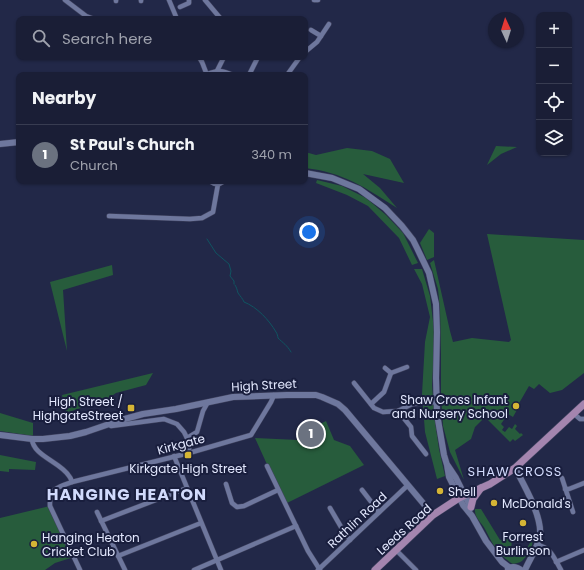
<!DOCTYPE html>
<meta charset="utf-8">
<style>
:root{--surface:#1a1e36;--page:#23273e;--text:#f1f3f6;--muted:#9fa2ad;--line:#383c51;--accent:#d5b535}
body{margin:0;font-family:Poppins,sans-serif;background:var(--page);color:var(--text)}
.controls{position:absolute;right:12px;top:12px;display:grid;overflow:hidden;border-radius:8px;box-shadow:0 1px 3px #0004}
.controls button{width:36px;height:36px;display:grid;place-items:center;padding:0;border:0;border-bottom:1px solid var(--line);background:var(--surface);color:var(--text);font:20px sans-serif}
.compass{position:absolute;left:488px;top:12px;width:36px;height:36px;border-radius:50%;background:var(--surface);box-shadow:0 1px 3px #0004;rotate:356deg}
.you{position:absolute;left:309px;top:232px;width:14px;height:14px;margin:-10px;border:3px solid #fff;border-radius:50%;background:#1a73e8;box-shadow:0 0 0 6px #1a73e833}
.badge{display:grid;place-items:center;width:26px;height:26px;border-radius:50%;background:var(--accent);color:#fff;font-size:13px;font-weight:700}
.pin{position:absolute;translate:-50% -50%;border:2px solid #fff;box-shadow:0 1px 4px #0006}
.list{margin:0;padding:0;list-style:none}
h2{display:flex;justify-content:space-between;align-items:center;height:52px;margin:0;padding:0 16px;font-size:17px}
h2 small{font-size:13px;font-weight:400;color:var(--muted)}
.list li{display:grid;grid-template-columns:26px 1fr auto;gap:12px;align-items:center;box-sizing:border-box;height:60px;padding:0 16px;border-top:1px solid var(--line)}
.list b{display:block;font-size:15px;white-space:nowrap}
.list p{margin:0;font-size:13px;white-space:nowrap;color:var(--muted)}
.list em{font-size:13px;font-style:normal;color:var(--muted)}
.icon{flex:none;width:22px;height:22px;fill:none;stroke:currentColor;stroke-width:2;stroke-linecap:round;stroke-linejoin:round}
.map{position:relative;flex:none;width:584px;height:570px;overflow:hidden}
.search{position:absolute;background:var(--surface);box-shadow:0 1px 3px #0004;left:16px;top:16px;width:292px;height:44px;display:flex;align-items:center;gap:10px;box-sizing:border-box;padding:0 14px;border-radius:8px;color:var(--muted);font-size:15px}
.panel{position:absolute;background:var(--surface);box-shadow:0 1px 3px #0004;left:16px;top:72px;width:292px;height:112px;border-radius:8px}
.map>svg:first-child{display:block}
</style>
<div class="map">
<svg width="584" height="570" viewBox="0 0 584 570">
<rect width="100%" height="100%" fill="#222848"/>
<g fill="#275c3c">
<polygon points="496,146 517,147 501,154 487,165"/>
<path d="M347,148L372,151L390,159L404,183L363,174L380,188L397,208C366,188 343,172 305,168V152L316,155Z"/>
<polygon points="317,180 342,186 366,198 386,215 403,233 418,263 412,265 399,238 368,206 347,195 316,183"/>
<polygon points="429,229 434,233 434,257 427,260 420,243"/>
<polygon points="487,234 584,240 584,373 562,390 550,393 539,384 534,389 529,386 518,405 518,408 513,417 508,414 501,424 504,427 502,430 505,432 509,427 512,429 515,424 517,426 515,429 520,434 521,433 523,435 515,441 513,439 510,442 485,417 475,427 471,439 455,450 464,480 450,452 443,426 441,396 441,355 440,309 438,289 430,263 434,260 450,331 453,342 472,338 509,342 511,340"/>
<polygon points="112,265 113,275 63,290 67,351 50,282"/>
<polygon points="414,269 422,269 430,296 435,338 432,385 435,422 439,449 445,476 437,479 425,432 422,394 425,342 430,317 422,284"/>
<polygon points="153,373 146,385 116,393 107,399 66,413 62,395"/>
<polygon points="0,413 33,423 33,436 0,431"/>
<polygon points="326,421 334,440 350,446 364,465 285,504 255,438 298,440 300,443 320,436 318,428 318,425"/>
<polygon points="0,455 36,462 35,470 9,469 9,472 0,471"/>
<polygon points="50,506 74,557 55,563 45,570 0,570 0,518"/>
<path d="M475,509H481L500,540L513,536L520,537V538L512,539L511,550H513V552L525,551V547L527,548L530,543L526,540V538H527C529,539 531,539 532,541C534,546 526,558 522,561C519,563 516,563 513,564C498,555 492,543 485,529C481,522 474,517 475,509Z"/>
</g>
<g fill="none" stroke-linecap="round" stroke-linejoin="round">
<g stroke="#105461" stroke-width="1">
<polyline points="207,239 216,253 229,264 231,271 230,276 234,281 234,284"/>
<path d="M235,285C237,288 237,290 238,293C240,296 243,299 244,302C257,307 269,320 276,332C277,333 278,337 278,338C283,343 287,345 291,352"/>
</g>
<defs>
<g id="street">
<polyline points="65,0 86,16 94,19"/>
<polyline points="141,0 141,1"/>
<polyline points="169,0 177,19"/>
<polyline points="205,0 221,19"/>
<polyline points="314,0 318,0"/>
<polyline points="116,1 116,0"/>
<polyline points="180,7 189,3 189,0"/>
<polyline points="311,30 321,36"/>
<polyline points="305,52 317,42 329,24"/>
<polyline points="199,57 202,62 207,75"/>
<polyline points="217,71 224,57"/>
<path d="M207,74C220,70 221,70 233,75"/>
<polyline points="249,75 258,57"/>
<polyline points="287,75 300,57"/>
<polyline points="109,216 190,219 202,218 213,212 218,184"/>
<polyline points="385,368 391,373"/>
<polyline points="354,383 374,408 383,412 398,411 412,404 437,402"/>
<polyline points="371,404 384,392 391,373 407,367"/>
<polyline points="398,411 411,427 412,436 426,454"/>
<polyline points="573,413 580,419 584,419"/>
<polyline points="111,426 164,419 177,424 184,432 187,438 189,445 189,453"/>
<polyline points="187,438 197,432 203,411 208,402"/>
<path d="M32,439C33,456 61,462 69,476C71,478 71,480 72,482"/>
<polyline points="174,456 221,570"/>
<polyline points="267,466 308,551 320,570"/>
<polyline points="562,478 573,512"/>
<polyline points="226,484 232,503 237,507 244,506 278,490"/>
<polyline points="565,489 569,489 584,483"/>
<polyline points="362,490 379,512"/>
<polyline points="330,508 344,532 350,540"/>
<polyline points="97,512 125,570"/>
<polyline points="101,521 187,488"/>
<path d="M537,545C551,547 554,558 561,570"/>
<polyline points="396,550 416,570"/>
<polyline points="118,556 201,523"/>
<polyline points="556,562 584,550"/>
<path d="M80,570L50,506C49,489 57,487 72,482L189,453L251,435L271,402L274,395"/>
<polyline points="194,570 296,526"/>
<polyline points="318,570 408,485"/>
</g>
<g id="secondary">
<polyline points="0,144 19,142"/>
<polyline points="305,173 332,178 359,189 385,208 402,226 413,240 417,248 429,273 436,304 437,332 436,378 437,414 444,455 447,465 449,477 463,505 472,516 486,541 502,562 510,568"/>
<path d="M211,181C215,184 219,184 223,181"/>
<polyline points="0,435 32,439 43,439 70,436 86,432 121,420 143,414 176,409 233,397 287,395 316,395 322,397 338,404 345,410 433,515"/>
<polyline points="448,466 456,478 471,508"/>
<path d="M515,468C524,485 542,516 540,535C538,548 530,558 525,570"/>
<path d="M508,569C512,566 517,567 521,570"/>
</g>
<g id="primary">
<polyline points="471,507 473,499 481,488"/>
<polyline points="375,570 433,515 459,498 490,484 515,468 584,404"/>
</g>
</defs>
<use href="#street" stroke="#40435f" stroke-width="5.5"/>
<use href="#secondary" stroke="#40435f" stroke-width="7"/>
<use href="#primary" stroke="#40435f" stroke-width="8"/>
<use href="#street" stroke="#6e779d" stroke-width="4.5"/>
<use href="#secondary" stroke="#6e779d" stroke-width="6"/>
<use href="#primary" stroke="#a485af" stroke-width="7"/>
</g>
<g fill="#d5b535" stroke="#191e3d" stroke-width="1.5">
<circle cx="516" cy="406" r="4"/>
<rect x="127" y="404" width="8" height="8" rx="2"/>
<rect x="184" y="451" width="8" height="8" rx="2"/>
<circle cx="440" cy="491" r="4"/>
<circle cx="494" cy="503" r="4"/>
<circle cx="523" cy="523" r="4"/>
<circle cx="34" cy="544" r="4"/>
</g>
<g text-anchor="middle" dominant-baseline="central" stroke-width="4" stroke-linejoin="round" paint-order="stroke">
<g font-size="12" fill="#e3e8fe" stroke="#191e3d">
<text transform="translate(264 385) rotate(-3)">High Street</text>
<text transform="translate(181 444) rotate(-15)">Kirkgate</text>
<text transform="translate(357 520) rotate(-43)">Rathlin Road</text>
<text transform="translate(404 529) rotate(-42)">Leeds Road</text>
</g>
<g font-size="12" fill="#e3e8fe" stroke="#191e3d" text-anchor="start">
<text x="508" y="399" text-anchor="end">Shaw Cross Infant<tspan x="508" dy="14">and Nursery School</tspan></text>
<text x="123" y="401" text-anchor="end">High Street /<tspan x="123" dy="14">HighgateStreet</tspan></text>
<text x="188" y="468" text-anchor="middle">Kirkgate High Street</text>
<text x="448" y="491">Shell</text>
<text x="502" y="503">McDonald's</text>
<text x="523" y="536" text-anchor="middle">Forrest<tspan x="523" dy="14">Burlinson</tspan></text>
<text x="42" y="537">Hanging Heaton<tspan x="42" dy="14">Cricket Club</tspan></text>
</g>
<g font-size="13" letter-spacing="1" fill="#d1dafc" stroke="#191e3d">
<text x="515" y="471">SHAW CROSS</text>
</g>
<g font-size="16" font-weight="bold" letter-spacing="1" fill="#d1dafc" stroke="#191e3d">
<text x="127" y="494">HANGING HEATON</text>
</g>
</g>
</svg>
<div class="controls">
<button>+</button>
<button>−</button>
<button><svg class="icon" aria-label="locate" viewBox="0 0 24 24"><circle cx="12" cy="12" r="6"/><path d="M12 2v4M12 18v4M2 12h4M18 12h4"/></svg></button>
<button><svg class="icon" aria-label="layers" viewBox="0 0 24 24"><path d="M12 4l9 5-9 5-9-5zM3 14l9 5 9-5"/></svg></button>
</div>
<svg class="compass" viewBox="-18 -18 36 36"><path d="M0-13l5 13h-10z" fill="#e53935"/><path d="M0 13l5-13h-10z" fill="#9fa2ad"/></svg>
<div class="you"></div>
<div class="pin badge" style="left:311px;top:434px;background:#6b7280">1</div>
<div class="search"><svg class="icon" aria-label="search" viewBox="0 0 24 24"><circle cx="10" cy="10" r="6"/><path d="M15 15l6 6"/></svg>Search here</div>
<section class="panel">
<h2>Nearby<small></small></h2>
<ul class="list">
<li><span class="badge" style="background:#6b7280">1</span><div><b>St Paul's Church</b><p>Church</p></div><em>340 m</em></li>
</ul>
</section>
</div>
